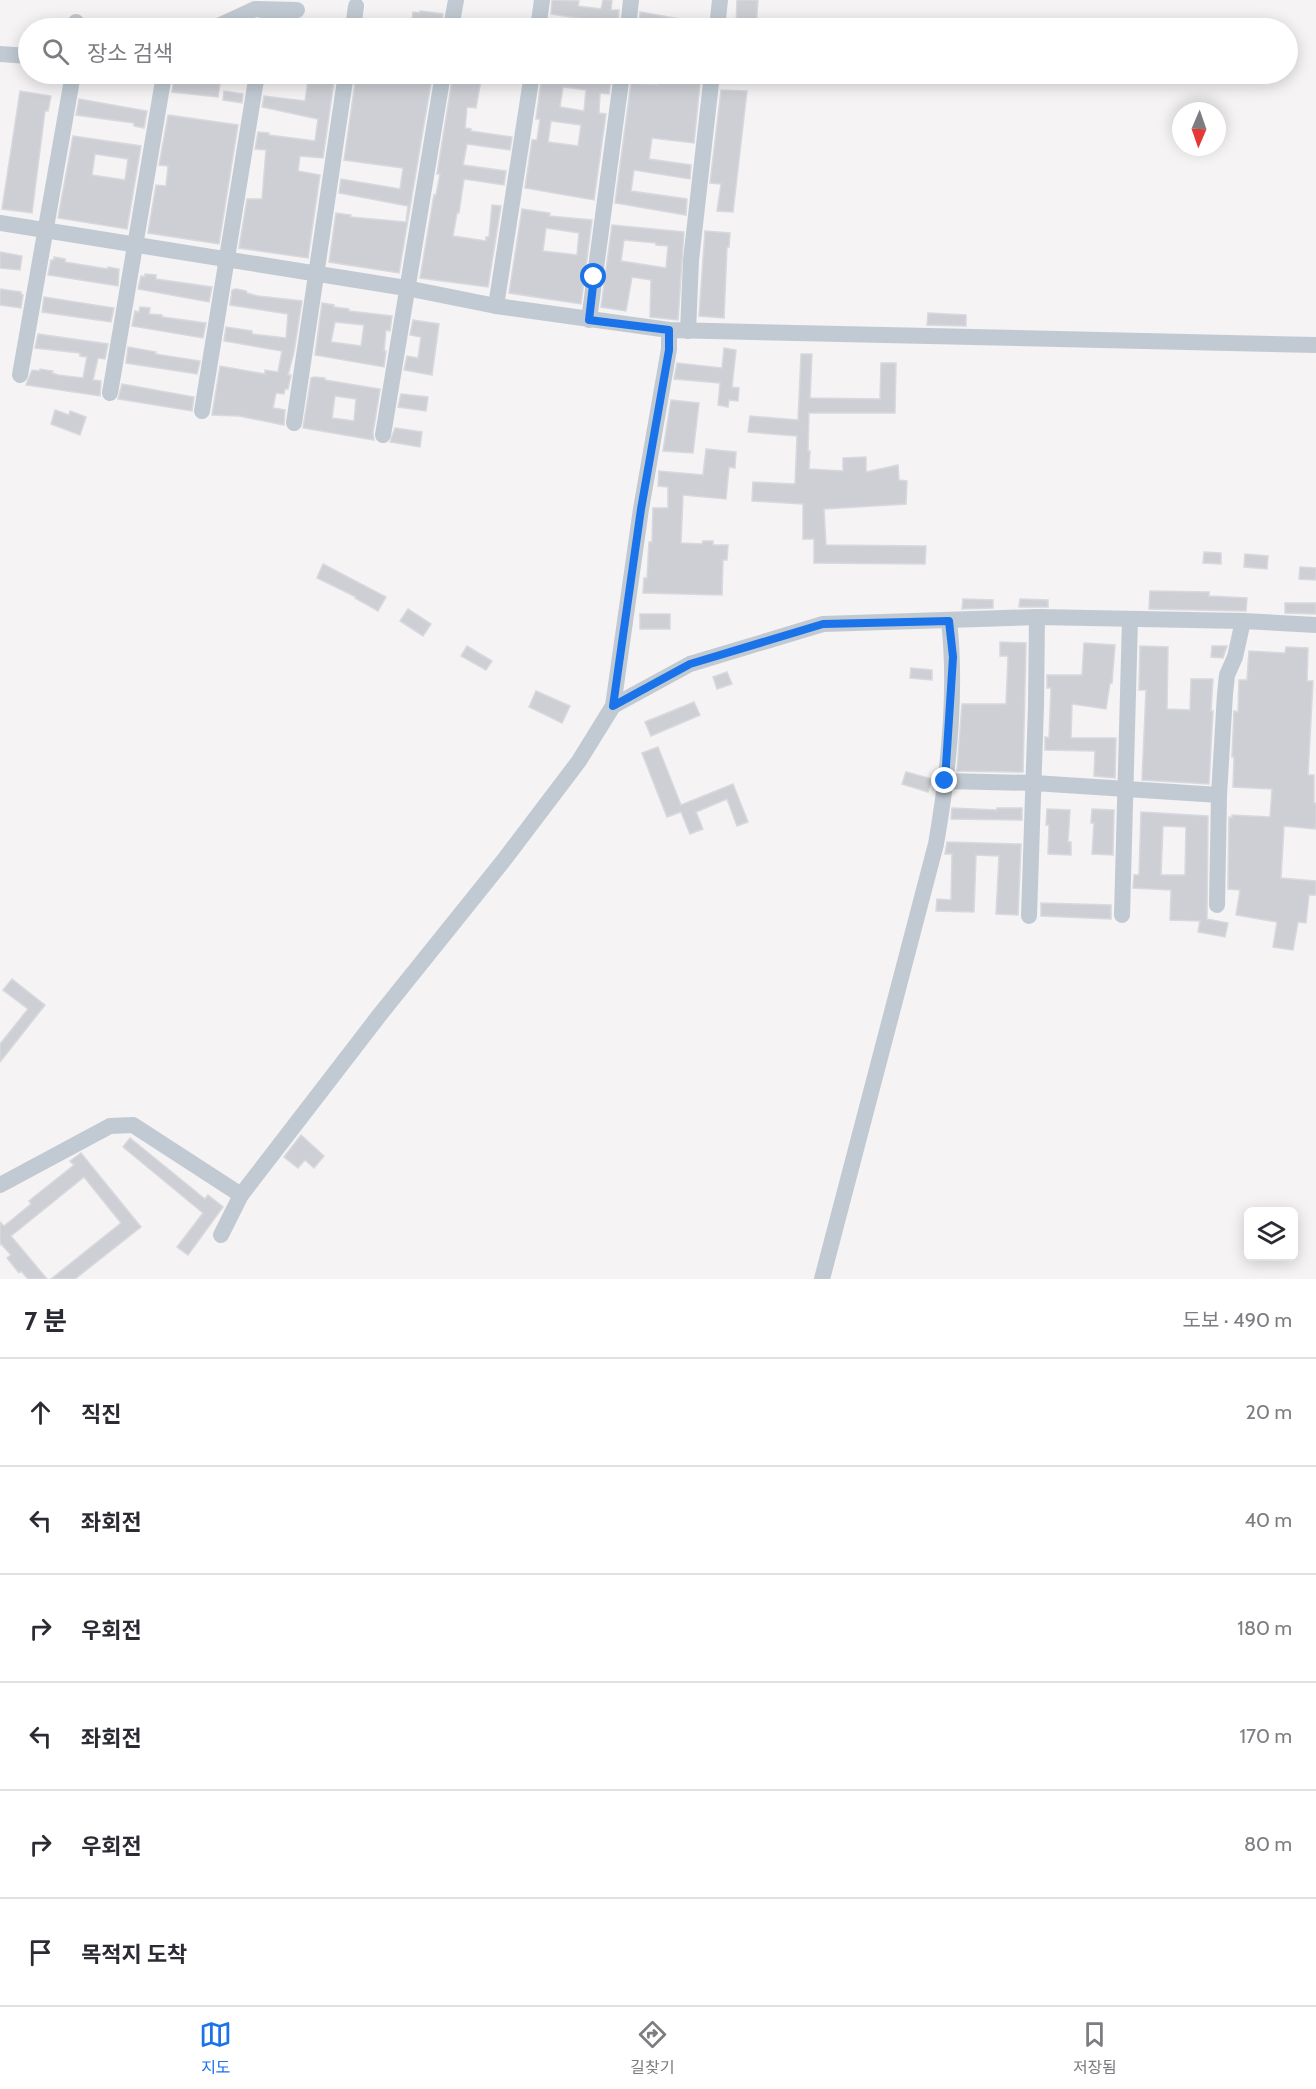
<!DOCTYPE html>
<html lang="ko">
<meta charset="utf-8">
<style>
:root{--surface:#fff;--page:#f2f2f3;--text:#2b2b33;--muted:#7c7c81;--line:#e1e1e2;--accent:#1a73e8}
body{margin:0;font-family:Cabin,"Noto Sans KR",sans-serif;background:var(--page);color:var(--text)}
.controls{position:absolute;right:18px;bottom:18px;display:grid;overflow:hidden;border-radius:9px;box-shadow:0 3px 15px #0003}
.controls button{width:54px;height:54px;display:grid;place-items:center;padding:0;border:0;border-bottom:2px solid var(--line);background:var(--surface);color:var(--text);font:30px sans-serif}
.compass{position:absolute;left:1172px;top:102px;width:54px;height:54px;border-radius:50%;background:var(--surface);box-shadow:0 3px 15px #0003;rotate:182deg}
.stop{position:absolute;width:18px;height:18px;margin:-14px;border:4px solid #1a73e8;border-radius:50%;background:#fff}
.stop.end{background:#1a73e8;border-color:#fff;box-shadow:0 2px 6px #0008}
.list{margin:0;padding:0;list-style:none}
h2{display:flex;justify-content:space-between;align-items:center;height:78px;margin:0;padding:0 24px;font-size:26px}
h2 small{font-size:20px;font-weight:400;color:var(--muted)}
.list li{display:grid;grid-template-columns:39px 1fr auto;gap:18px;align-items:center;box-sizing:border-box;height:108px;padding:0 24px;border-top:2px solid var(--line)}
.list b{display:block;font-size:22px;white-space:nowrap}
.list em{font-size:20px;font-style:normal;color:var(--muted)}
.icon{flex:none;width:33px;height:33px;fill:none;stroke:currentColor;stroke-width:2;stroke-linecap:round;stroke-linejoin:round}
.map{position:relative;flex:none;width:1316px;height:1279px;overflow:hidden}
.search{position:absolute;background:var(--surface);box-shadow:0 3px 15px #0003;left:18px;right:18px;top:18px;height:66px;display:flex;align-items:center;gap:15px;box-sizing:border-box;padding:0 21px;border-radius:33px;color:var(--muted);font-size:22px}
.sheet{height:726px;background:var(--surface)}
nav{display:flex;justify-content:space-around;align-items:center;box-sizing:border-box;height:84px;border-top:2px solid var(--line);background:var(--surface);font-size:16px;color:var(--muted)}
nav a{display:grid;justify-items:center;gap:3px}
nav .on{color:var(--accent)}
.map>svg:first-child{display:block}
</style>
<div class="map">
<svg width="1316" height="1279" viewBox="0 0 1316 1279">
<rect width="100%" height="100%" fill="#f5f3f3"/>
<g fill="#cdcfd5" stroke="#d7d9de" stroke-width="1.5" fill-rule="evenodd">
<polygon points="552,0 579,1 578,6 601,9 603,0 612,0 611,10 619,10 618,24 551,14"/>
<polygon points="737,0 758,0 756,28 736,28"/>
<polygon points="420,11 443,14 441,28 411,27 413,12 420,13"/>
<polygon points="640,12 696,22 696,28 639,28"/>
<polygon points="309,74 335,74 323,158 300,156 298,171 320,175 308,258 239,248 247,199 262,199 266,150 255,149 258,132 269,133 269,135 315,141 318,119 262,107 264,96 305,101"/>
<polygon points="453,74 482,74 476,108 467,107 465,128 471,129 471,131 512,137 510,150 467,144 463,165 506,171 504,185 464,179 459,213 457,213 453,236 486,241 486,237 489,237 492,205 501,206 488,287 420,278 434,195 436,195 440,174 437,174"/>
<path d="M542,74H569L611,79L609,94L600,93L599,113L606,114L594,200L525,188L532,140H537L540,119H536ZM563,87L586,90L584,111L560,107ZM551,121L581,125L578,146L548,142Z"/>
<polygon points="659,74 701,74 694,143 652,138 649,159 691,165 690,179 634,170 631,191 687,199 686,215 615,203 631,83 658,85"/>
<polygon points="356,76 431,83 399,273 329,262 336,213 351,215 350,217 406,222 408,206 339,193 341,179 400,189 403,168 344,160"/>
<polygon points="174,79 220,84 218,97 172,92"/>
<polygon points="721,90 747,91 733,212 717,211 721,184 710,183"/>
<polygon points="20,91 51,96 48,111 45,111 32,213 2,209"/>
<polygon points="224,91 243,94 242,103 223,100"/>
<polygon points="79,99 147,111 144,128 134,126 134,123 76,115"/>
<polygon points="168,115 238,125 219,244 148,233 156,185 166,186 168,166 159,165"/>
<path d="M73,136L141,146L127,229L58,218ZM95,154L128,159L125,180L92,175Z"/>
<path d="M522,209L550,213L549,216L592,220L581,304L509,293ZM546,228L579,233L577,255L543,251Z"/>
<path d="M612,225L684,232L678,320L650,317L651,280L632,277L626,311L601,307ZM624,240L656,243V245L668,246L666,268L621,261Z"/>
<polygon points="705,231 730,233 729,247 727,247 724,318 699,316"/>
<polygon points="0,252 22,256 20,270 0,268"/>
<polygon points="54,257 65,259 65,262 77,264 108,269 108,267 119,269 118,286 48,275 51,260 54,260"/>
<polygon points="145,274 156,275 156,279 212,287 209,302 138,289 141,276 145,277"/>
<polygon points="0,289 21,292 21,294 23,295 21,308 0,305"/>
<polygon points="236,289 246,291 247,293 258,296 302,301 294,352 288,375 291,375 288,389 285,389 284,394 276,393 273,408 285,410 284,425 239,416 212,415 220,366 265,374 265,370 278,372 282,351 224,341 226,327 252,331 252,334 286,338 288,314 230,305 232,290"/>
<polygon points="44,297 114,308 111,322 42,312"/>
<path d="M322,303L334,305V307L349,309V311L392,316L390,331L386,330L384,351H386L384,367L315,355ZM335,322L364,325L361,346L331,342Z"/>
<polygon points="140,307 150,308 149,314 162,315 162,317 206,323 203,338 132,326 135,311 139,312"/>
<polygon points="928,313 966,315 966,326 927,325"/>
<polygon points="413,320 439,324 432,375 404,370 407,356 418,358 421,337 410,335"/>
<polygon points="38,334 108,344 105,359 98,358 93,380 101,381 100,396 26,385 32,370 40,371 40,369 53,371 52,373 58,375 83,378 87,357 80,356 80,353 35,348"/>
<polygon points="128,347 156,352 155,354 200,361 197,374 126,363"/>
<polygon points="724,348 736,350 732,387 739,388 738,401 729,400 728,407 718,405 720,383 674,379 677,363 722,368"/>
<polygon points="801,354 812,354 810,398 880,399 881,363 896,363 895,413 809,413 808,451 810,451 809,469 843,471 843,458 866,457 866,472 898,465 899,480 907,481 906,504 824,509 826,545 926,546 925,564 814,563 814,539 803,539 803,504 752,501 753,482 795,484 797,436 748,432 750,416 798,420"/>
<path d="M314,377L325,378V380L380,389L373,433L374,440L303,428L311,378ZM335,396L356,399L354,421L332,418Z"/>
<polygon points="122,384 194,397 192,411 118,399"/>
<polygon points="401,394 428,397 426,411 398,407"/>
<polygon points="671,400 699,403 693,453 663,451"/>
<polygon points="55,410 69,415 70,411 86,417 80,435 51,424"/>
<polygon points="395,428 422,432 420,447 390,442"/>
<polygon points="706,449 736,452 735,468 729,467 726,499 683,495 681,543 702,544 703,541 713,541 713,545 728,545 727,560 723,560 722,595 643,593 644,578 647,578 649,542 652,542 653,508 668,508 668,487 658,486 659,471 703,475"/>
<polygon points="1204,552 1221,553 1221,564 1203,563"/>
<polygon points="1245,554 1268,556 1267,569 1244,567"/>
<polygon points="323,564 386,597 378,611 355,598 356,597 317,578"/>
<polygon points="1300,567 1316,568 1316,580 1299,579"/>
<polygon points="1150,591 1209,592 1209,596 1247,598 1246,611 1149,609"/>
<polygon points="963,599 993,600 993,608 962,609"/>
<polygon points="1020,599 1048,600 1048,607 1019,607"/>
<polygon points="1285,603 1316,603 1316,614 1285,613"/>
<polygon points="408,609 431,624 423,636 400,621"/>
<rect x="640" y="614" width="30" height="15"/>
<polygon points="1000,642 1026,643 1023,772 957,771 962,704 1006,704 1008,656 1000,656"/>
<polygon points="1084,643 1115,645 1112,683 1110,683 1106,709 1072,704 1071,738 1116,738 1115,778 1094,776 1095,751 1045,750 1045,737 1049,738 1051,688 1047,688 1047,675 1082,675"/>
<polygon points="467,646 492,661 486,670 461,656"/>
<polygon points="1140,646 1168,647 1167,709 1190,710 1191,679 1213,679 1211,711 1213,711 1209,784 1142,780 1146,690 1139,690"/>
<polygon points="1212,646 1227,646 1223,658 1211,657"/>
<polygon points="1286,647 1308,648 1307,681 1313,681 1308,775 1314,775 1314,803 1316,803 1316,829 1284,826 1281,878 1316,881 1316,895 1309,895 1306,923 1298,922 1293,950 1273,947 1277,922 1236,915 1240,890 1228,889 1229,817 1232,818 1232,815 1270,817 1272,789 1233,787 1234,757 1232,757 1234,711 1238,712 1239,680 1247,680 1249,651 1285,653"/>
<polygon points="911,668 932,670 932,680 910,678"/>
<polygon points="727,672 732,684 717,689 713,677"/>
<polygon points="536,691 570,706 562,723 529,707"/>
<polygon points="694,702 700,715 651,736 645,722"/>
<polygon points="658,747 681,805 733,784 748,822 737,826 727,799 696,812 703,829 690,834 681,812 667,817 642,753"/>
<polygon points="906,772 932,779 928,792 902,784"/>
<polygon points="952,808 997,810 997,808 1022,808 1022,820 951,819"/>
<polygon points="1047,809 1070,810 1068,842 1071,842 1071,855 1048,854 1049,825 1046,825"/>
<polygon points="1092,809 1114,810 1113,855 1092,854 1094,823 1091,823"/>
<path d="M1141,812L1208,816L1207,919L1228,923L1225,937L1198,932L1200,921L1170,920L1171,890L1133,888L1134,875H1139ZM1163,826L1186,827L1185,875H1161Z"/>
<polygon points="947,842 1021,844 1018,915 996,914 999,856 976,855 974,912 936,911 937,899 951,900 952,854 945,854"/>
<polygon points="1041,903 1111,905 1111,919 1041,916"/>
<polygon points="12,979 45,1005 0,1062 0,1044 28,1009 3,990"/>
<polygon points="301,1135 324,1156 314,1168 305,1160 298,1168 284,1157"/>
<polygon points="130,1138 205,1199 208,1195 223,1207 188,1255 177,1247 203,1213 123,1147"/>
<polygon points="81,1153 141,1227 75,1279 51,1279 121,1223 84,1177 11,1236 47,1279 28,1279 21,1271 19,1273 7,1258 11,1255 1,1244 0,1245 0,1222 4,1226 31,1204 29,1201 74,1165 70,1161"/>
</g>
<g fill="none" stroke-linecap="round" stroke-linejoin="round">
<g stroke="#c1cad2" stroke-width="16">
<polyline points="76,28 76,22"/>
<polyline points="214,28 255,9 297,10"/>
<polyline points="264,28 265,23 293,11"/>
<polyline points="353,28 356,6"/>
<polyline points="451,28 456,0"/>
<polyline points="538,28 542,0"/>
<polyline points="628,28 631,0"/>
<polyline points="717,28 720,0"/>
<polyline points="0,54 28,56"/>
<polyline points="0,223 406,288 496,306 669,330 1316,345"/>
<polyline points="496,306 532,74"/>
<polyline points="589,320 622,74"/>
<polyline points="688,331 691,260 712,74"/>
<polyline points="20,375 73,74"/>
<polyline points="110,393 164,75"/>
<polyline points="202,411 257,74"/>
<polyline points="294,423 346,74"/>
<polyline points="383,435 443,74"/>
<polyline points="613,706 690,664 823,624 1037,617 1243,621 1316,625"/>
<polyline points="945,781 1034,783 1219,795"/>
<polyline points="1217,905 1219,795 1225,694 1227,675 1235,657 1243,621"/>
<polyline points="1122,915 1130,619"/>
<polyline points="1029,916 1036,706 1037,617"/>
<polyline points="0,1185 110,1126 133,1125 241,1195"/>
<polyline points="221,1235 241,1195 378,1017 504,860 579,761 613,706 641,509 669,349 669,330"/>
<path d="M822,1279L936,844C948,775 957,691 949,621"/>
</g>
</g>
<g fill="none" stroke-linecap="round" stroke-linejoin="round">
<polyline stroke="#1a73e8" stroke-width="8" points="594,277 589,320 669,330 669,350 641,509 613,706 690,664 823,624 949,621 953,657 945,781"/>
</g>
</svg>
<div class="controls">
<button><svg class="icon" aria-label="layers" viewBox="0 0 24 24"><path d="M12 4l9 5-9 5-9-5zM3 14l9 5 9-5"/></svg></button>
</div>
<svg class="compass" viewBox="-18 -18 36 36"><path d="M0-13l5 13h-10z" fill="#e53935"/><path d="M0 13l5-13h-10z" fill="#7c7c81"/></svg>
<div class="stop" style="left:594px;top:277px"></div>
<div class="stop end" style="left:945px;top:781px"></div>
<div class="search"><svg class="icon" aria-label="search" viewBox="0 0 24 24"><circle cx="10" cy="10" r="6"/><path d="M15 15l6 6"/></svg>장소 검색</div>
</div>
<section class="sheet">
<h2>7 분<small>도보 · 490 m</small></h2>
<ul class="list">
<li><svg class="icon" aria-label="ahead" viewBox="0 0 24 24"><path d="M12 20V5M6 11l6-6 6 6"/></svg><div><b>직진</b></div><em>20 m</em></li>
<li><svg class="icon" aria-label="left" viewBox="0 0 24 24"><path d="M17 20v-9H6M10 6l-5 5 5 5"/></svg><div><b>좌회전</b></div><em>40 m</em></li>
<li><svg class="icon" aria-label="right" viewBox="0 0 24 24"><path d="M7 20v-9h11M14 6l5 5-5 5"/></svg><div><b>우회전</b></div><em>180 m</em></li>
<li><svg class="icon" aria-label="left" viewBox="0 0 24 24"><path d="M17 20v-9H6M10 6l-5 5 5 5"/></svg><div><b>좌회전</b></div><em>170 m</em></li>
<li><svg class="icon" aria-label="right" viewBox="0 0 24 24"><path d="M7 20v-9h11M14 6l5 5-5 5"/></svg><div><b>우회전</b></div><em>80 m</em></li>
<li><svg class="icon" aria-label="arrive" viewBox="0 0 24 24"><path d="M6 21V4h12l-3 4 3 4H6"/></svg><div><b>목적지 도착</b></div></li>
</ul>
</section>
<nav>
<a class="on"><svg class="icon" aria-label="map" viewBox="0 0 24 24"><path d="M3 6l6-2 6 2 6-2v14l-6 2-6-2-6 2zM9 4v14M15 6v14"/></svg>지도</a>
<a><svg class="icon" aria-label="directions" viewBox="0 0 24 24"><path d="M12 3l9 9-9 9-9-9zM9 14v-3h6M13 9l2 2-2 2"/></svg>길찾기</a>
<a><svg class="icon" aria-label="saved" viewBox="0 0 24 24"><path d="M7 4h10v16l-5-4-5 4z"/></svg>저장됨</a>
</nav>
